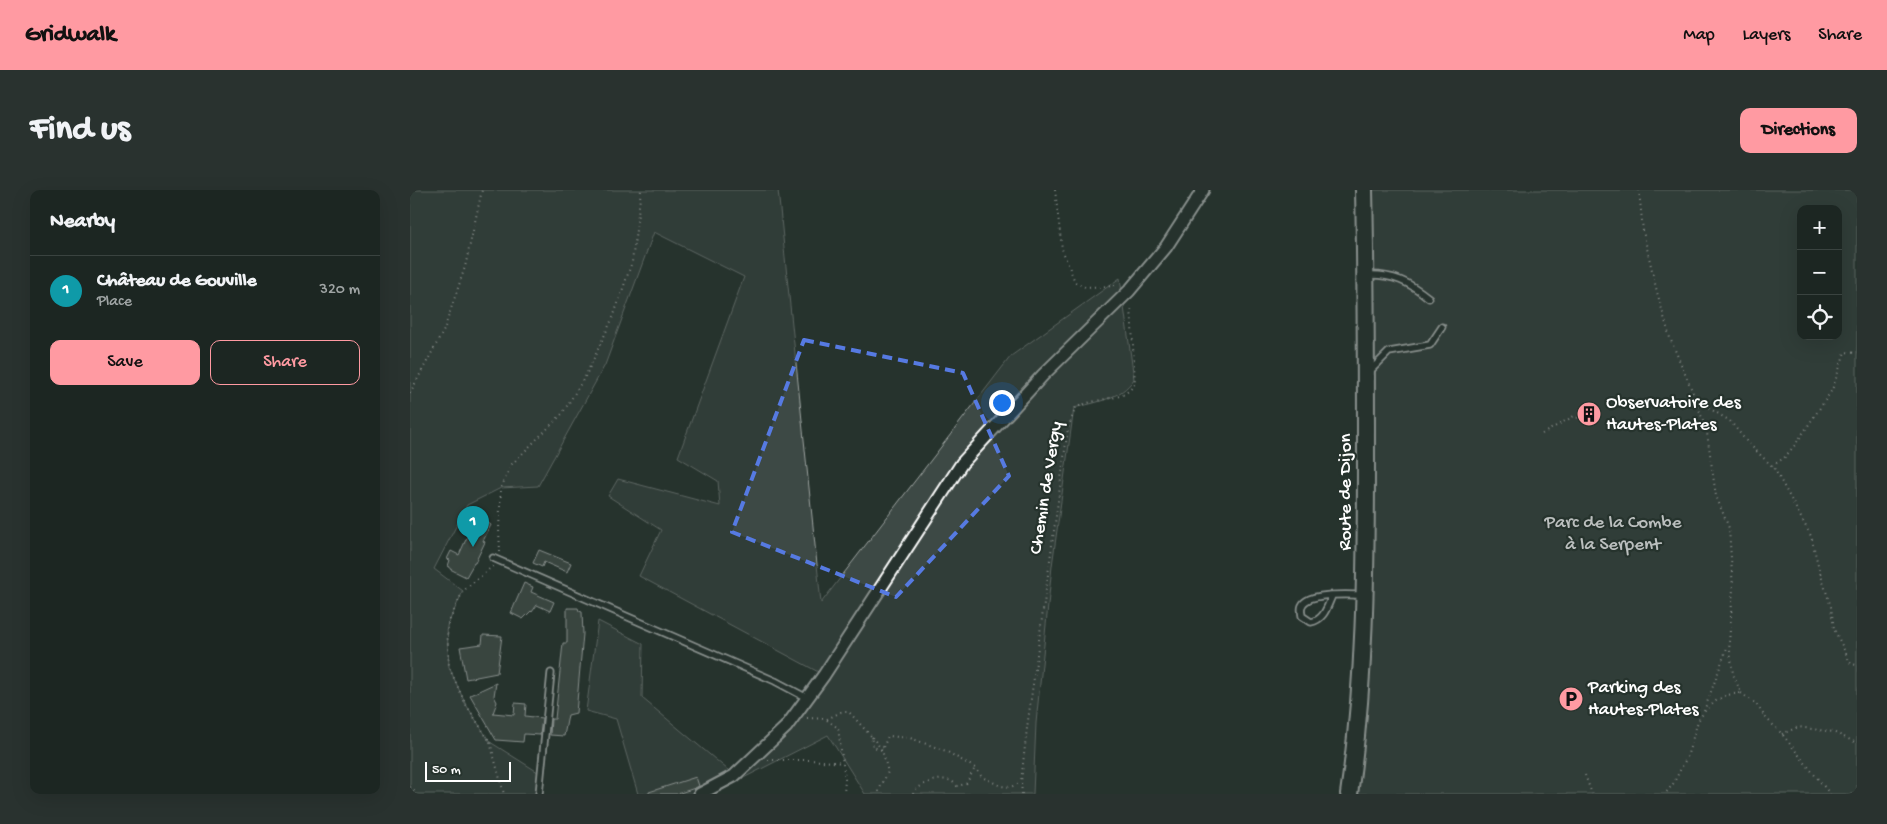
<!DOCTYPE html>
<meta charset="utf-8">
<style>
:root{--surface:#1c2622;--page:#29322f;--text:#f1f3f6;--muted:#a0a5a5;--line:#3a4340;--accent:#ff9aa2}
body{margin:0;font-family:"Gochi Hand",sans-serif;background:var(--page);color:var(--text)}
.controls{position:absolute;right:15px;top:15px;display:grid;overflow:hidden;border-radius:10px;box-shadow:0 5px 20px #0002}
.controls button{width:45px;height:45px;display:grid;place-items:center;padding:0;border:0;border-bottom:1px solid var(--line);background:var(--surface);color:var(--text);font:25px sans-serif}
.scale{position:absolute;left:15px;bottom:12px;width:86px;box-sizing:border-box;padding-left:5px;border:2px solid #fff;border-top:0;font-size:14px;line-height:18px;white-space:nowrap;color:#fff;-webkit-text-stroke:4px #26332d;paint-order:stroke}
.you{position:absolute;left:591px;top:212px;width:18px;height:18px;margin:-12px;border:4px solid #fff;border-radius:50%;background:#1a73e8;box-shadow:0 0 0 8px #1a73e833}
.badge{display:grid;place-items:center;width:32px;height:32px;border-radius:50%;background:var(--accent);color:#fff;font-size:16px;font-weight:700}
.pin{position:absolute;translate:-50% -41px;filter:drop-shadow(0 1px 2px #0008)}
.pin::after{content:'';position:absolute;top:26px;width:18px;height:15px;background:inherit;clip-path:polygon(0 0,100% 0,50% 100%)}
.list{margin:0;padding:0;list-style:none}
h2{display:flex;justify-content:space-between;align-items:center;height:65px;margin:0;padding:0 20px;font-size:21px}
h2 small{font-size:16px;font-weight:400;color:var(--muted)}
.list li{display:grid;grid-template-columns:32px 1fr auto;gap:15px;align-items:center;box-sizing:border-box;height:70px;padding:0 20px;border-top:1px solid var(--line)}
.list b{display:block;font-size:19px;white-space:nowrap}
.list p{margin:0;font-size:16px;white-space:nowrap;color:var(--muted)}
.list em{font-size:16px;font-style:normal;color:var(--muted)}
.actions{display:flex;gap:10px;padding:15px 20px}
.actions a{flex:1;padding:11px 0;border:1px solid var(--accent);border-radius:10px;text-align:center;font-size:18px;color:var(--accent)}
.actions .main{background:var(--accent);color:#111}
.icon{flex:none;width:28px;height:28px;fill:none;stroke:currentColor;stroke-width:2;stroke-linecap:round;stroke-linejoin:round}
.map{position:relative;flex:none;width:1447px;height:604px;overflow:hidden;border-radius:10px}
header{display:flex;align-items:center;gap:30px;box-sizing:border-box;height:70px;padding:0 25px;background:var(--accent);color:#111}
header strong{font-size:24px}
nav{display:flex;gap:28px;margin-inline-start:auto;font-size:18px}
.intro{display:flex;align-items:center;justify-content:space-between;box-sizing:border-box;height:120px;padding:0 30px}
h1{margin:0;font-size:35px}
.button{padding:12px 22px;border-radius:10px;background:var(--accent);color:#111;font-size:18px;font-weight:700}
main{display:flex;gap:30px;padding:0 30px}
aside{flex:1;background:var(--surface);border-radius:10px;box-shadow:0 5px 20px #0002}
.map>svg:first-child{display:block}
</style>
<header>
<strong>Gridwalk</strong>
<nav><a>Map</a><a>Layers</a><a>Share</a></nav>
</header>
<div class="intro"><h1>Find us</h1><a class="button">Directions</a></div>
<main>
<aside>
<h2>Nearby<small></small></h2>
<ul class="list">
<li><span class="badge" style="background:#0f9aa8">1</span><div><b>Château de Gouville</b><p>Place</p></div><em>320 m</em></li>
</ul>
<div class="actions"><a class="main">Save</a><a>Share</a></div>
</aside>
<div class="map">
<svg width="1447" height="604" viewBox="0 0 1447 604">
<rect width="100%" height="100%" fill="#26332d"/>
<filter id="ink" filterUnits="userSpaceOnUse"><feTurbulence type="fractalNoise" baseFrequency=".02" numOctaves="2"/><feDisplacementMap in="SourceGraphic" scale="10" xChannelSelector="R" yChannelSelector="G"/><feConvolveMatrix kernelMatrix="1 2 1 2 8 2 1 2 1" color-interpolation-filters="sRGB"/></filter>
<g filter="url(#ink)">
<g fill="#3e4944" stroke="#9ea4a2" fill-rule="evenodd">
<path d="M0,0H368L411,413L601,166L710,88L724,189C711,209 686,212 664,218L642,376L626,533L623,604H455L418,545L302,604H228L206,529L176,521L188,431L233,454L232,508L324,585L376,537L414,485L229,386L251,340L198,306L208,289L310,316L308,291L268,267L334,87L244,42L195,175L128,296L91,298L57,315L24,379L53,401L37,436L39,477L55,513L80,552L131,584L129,604H0Z"/>
<path d="M958,0H1447V604H943L963,406L959,351ZM1391,19H1428V146H1391Z"/>
</g>
<g fill="#515c57" stroke="#fff">
<circle cx="1179" cy="224" r="5.5"/>
<polygon points="63,325 66,327 69,326 81,335 73,351 75,352 65,373 64,373 56,387 40,379 40,377 38,376 40,370 37,369 41,361 49,365 58,345 52,342 60,326 62,327"/>
<polygon points="129,360 161,373 157,382 134,372 132,377 123,373"/>
<polygon points="114,393 123,397 121,402 144,412 140,421 127,415 122,422 121,421 113,429 101,423"/>
<polygon points="157,418 168,418 169,421 172,422 173,444 166,523 158,525 154,546 140,545 141,529 145,529 153,453 157,453"/>
<polygon points="73,445 92,446 87,483 56,489 50,457 72,454"/>
<polygon points="86,493 84,506 87,512 83,523 104,525 105,513 116,514 115,526 132,528 130,545 114,544 113,552 86,550 60,505"/>
<polygon points="286,587 289,596 285,598 267,604 239,604 239,602"/>
</g>
<g fill="none" stroke-linecap="round" stroke-linejoin="round">
<defs>
<g id="lane">
<path d="M957,85C983,84 999,92 1019,108"/>
<polyline points="960,181 979,162 1020,155 1032,137"/>
<polyline points="83,368 365,491 397,508"/>
<path d="M922,406C917,417 914,430 901,432L892,426C891,420 890,415 896,411C907,403 939,405 953,405"/>
<polyline points="129,604 141,483"/>
</g>
<polyline id="street" points="290,604 324,586 376,537 414,485 552,273 633,185 719,101 756,57 793,0"/>
<path id="secondary" d="M939,604C955,493 956,381 956,268C956,179 956,89 954,0"/>
</defs>
<use href="#lane" stroke="#fff" stroke-width="9"/>
<use href="#street" stroke="#fff" stroke-width="15"/>
<use href="#secondary" stroke="#fff" stroke-width="20"/>
<g stroke="#fff" stroke-width="2" stroke-dasharray="1 4" stroke-linecap="butt">
<polyline points="645,0 652,59 665,92 675,97 706,96"/>
<polyline points="1229,0 1233,41 1247,102 1260,148 1286,210 1297,243 1306,306 1319,338 1323,399 1319,453 1323,484 1331,503 1317,505 1307,510 1294,522 1288,531 1277,567 1263,594 1255,604"/>
<polyline points="0,203 34,140 55,77 72,0"/>
<polyline points="1286,210 1320,231 1337,252 1364,278 1401,346 1409,379 1421,417 1424,439 1441,474 1447,475"/>
<polyline points="1132,244 1164,226 1179,233"/>
<polyline points="1362,276 1374,268 1385,255 1422,200 1435,162 1447,163"/>
<polyline points="90,362 89,339 91,298 101,275 152,224 176,185 204,125 222,72 231,0"/>
<polyline points="83,376 53,401 37,436 39,477 55,513 80,552 94,604"/>
<polyline points="1331,503 1346,514 1356,528 1372,544 1420,604"/>
<polyline points="1294,521 1318,455"/>
<polyline points="397,528 417,529 431,522 439,522 461,546 463,557 472,560 478,546 500,548 536,561 565,578 572,587 591,596 601,597 611,592"/>
<polyline points="417,530 428,538 435,589 434,604"/>
<polyline points="1372,544 1388,537 1423,542 1447,553"/>
<polyline points="462,547 472,560 478,582 469,600 469,604"/>
<polyline points="358,570 401,570 433,573"/>
<polyline points="1175,585 1182,604"/>
<polyline points="0,597 7,604"/>
<path d="M503,604C508,594 530,586 541,591C543,592 545,594 547,596L556,594L565,578"/>
<path d="M612,604L611,592L617,538L658,238L666,217C672,215 679,212 686,211C701,207 716,209 725,193L721,116"/>
</g>
<use href="#lane" stroke="#26332d" stroke-width="5.5"/>
<use href="#street" stroke="#26332d" stroke-width="11"/>
<use href="#secondary" stroke="#26332d" stroke-width="16"/>
</g>
</g>
<path d="M0 0H1447V604H0ZM394,150L553,183L599,286L486,407L322,342Z" fill="#26332d" fill-opacity=".55" fill-rule="evenodd"/>
<path fill="none" stroke="#567ae2" stroke-width="4" stroke-dasharray="10 6" stroke-linejoin="round" d="M394,150L553,183L599,286L486,407L322,342Z"/>
<defs>
<symbol id="building-disc" viewBox="-11 -11 22 22"><circle r="9.5" fill="#ff9aa2" stroke="#26332d"/><path d="M-4-6H4V6H1V3H-1V6H-4ZM-2.5-4.3h1.7v1.8h-1.7ZM.8-4.3h1.7v1.8H.8ZM-2.5-1h1.7V.8h-1.7ZM.8-1h1.7V.8H.8Z" fill="#111"/></symbol>
<symbol id="parking-disc" viewBox="-11 -11 22 22"><circle r="9.5" fill="#ff9aa2" stroke="#26332d"/><path d="M-3.5-5.5H1a3.5 3.5 0 0 1 0 7H-1V5.5H-3.5ZM-1-3.4V-.6H.8a1.4 1.4 0 0 0 0-2.8Z" fill="#111"/></symbol>
</defs>
<g fill-rule="evenodd">
<use href="#building-disc" x="1165" y="210" width="28" height="28"/>
<use href="#parking-disc" x="1147" y="495" width="28" height="28"/>
</g>
<g text-anchor="middle" dominant-baseline="central" stroke-width="4.5" stroke-linejoin="round" paint-order="stroke">
<g font-size="19" fill="#fff" stroke="#26332d" text-anchor="start">
<text x="1196" y="213">Observatoire des<tspan x="1196" dy="22">Hautes-Plates</tspan></text>
<text x="1178" y="498">Parking des<tspan x="1178" dy="22">Hautes-Plates</tspan></text>
</g>
<g font-size="19" fill="#fff" stroke="#26332d">
<text transform="translate(637 298) rotate(-81)">Chemin de Vergy</text>
<text transform="translate(936 302) rotate(-90)">Route de Dijon</text>
</g>
<g font-size="19" fill="#bbbfbe" stroke="#26332d">
<text x="1203" y="333">Parc de la Combe<tspan x="1203" dy="22">à la Serpent</tspan></text>
</g>
</g>
</svg>
<div class="controls">
<button>+</button>
<button>−</button>
<button><svg class="icon" aria-label="locate" viewBox="0 0 24 24"><circle cx="12" cy="12" r="6"/><path d="M12 2v4M12 18v4M2 12h4M18 12h4"/></svg></button>
</div>
<div class="scale">50 m</div>
<div class="you"></div>
<div class="pin badge" style="left:63px;top:357px;background:#0f9aa8">1</div>
</div>
</main>
